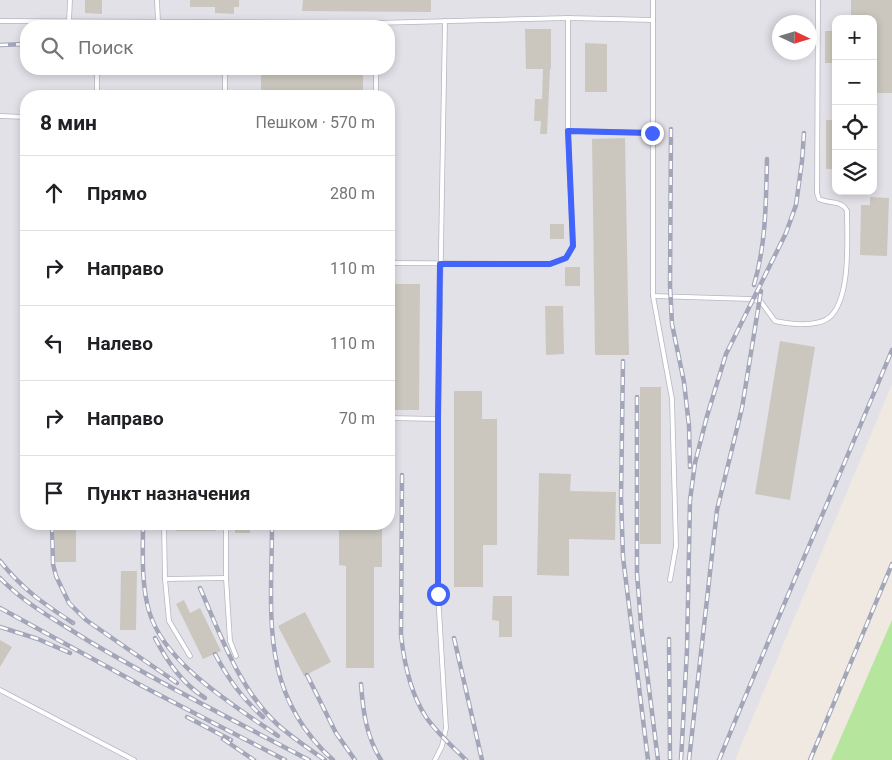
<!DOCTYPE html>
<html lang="ru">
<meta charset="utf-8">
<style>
:root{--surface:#fff;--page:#f6f6f6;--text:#202124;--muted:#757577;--line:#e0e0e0}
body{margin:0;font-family:Roboto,sans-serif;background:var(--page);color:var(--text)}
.controls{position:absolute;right:15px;top:15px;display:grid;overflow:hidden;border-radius:10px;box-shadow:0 2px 8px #0003}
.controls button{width:45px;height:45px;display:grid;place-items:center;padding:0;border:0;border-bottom:1px solid var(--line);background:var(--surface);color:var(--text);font:25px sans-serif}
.compass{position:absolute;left:772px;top:15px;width:45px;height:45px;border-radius:50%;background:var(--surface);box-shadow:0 2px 8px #0003;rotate:94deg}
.stop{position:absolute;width:15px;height:15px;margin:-11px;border:4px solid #4264fb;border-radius:50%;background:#fff}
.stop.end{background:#4264fb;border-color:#fff;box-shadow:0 1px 5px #0008}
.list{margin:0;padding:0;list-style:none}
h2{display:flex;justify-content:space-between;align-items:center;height:65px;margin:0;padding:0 20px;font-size:21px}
h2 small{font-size:16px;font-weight:400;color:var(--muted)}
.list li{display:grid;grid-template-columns:32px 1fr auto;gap:15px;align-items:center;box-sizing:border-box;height:75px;padding:0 20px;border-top:1px solid var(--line)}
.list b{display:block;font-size:19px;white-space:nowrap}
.list em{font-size:16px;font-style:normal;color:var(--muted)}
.icon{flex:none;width:28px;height:28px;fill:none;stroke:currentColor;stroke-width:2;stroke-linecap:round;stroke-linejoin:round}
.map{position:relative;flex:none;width:892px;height:760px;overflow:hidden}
.search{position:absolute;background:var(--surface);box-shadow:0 2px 8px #0003;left:20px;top:20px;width:375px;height:55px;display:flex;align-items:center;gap:12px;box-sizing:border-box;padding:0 18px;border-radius:20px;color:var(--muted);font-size:19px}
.panel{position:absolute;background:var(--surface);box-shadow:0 2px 8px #0003;left:20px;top:90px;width:375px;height:440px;border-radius:20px}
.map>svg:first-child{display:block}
</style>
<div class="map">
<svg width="892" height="760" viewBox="0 0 892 760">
<rect width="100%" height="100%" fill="#efe9e1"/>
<path fill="#e3e1e8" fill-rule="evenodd" d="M0,0H892V384L735,760H0ZM836,19H873V191H836ZM780,22H810V52H780ZM26,26H389V69H26ZM26,96H389V524H26Z"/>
<polygon fill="#b6e59e" points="892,620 892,760 831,760"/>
<g fill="#cbc7bf">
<polygon points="85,0 102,0 102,14 85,13"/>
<polygon points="190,0 239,0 239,7 234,7 234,14 215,13 215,7 190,7"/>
<polygon points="303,0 431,0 431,12 302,11"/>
<polygon points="851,0 892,0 892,93 873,93 873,19 851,19"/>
<polygon points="525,29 551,29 551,69 550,69 547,134 540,134 541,121 534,121 535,99 542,99 543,69 526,69"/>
<rect x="825" y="31" width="11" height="32"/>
<polygon points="585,43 607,44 607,92 585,92"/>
<rect x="261" y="69" width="102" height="27"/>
<rect x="826" y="120" width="10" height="49"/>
<polygon points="625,138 629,355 595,355 592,139"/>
<polygon points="870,197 889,198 887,256 860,255 861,205 870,205"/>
<rect x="550" y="224" width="14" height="15"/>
<rect x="565" y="267" width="15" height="19"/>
<polygon points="392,284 420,284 419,410 391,410"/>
<polygon points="545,306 563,306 564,354 546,355"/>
<polygon points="780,341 815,347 790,500 755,494"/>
<rect x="640" y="387" width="21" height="157"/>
<polygon points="454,391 482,391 482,419 497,419 497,545 483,545 483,587 454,587"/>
<polygon points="539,473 571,474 570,491 616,492 615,540 569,539 569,576 537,575"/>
<rect x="55" y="524" width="21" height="38"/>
<rect x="176" y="524" width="40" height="7"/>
<rect x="235" y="524" width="15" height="9"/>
<polygon points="339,524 382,524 382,567 374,567 374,668 346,668 346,566 339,565"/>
<polygon points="121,571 137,571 136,630 120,630"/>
<polygon points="493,596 512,596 512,637 499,637 499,621 492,620"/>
<polygon points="184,600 190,613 200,608 221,651 203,659 176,604"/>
<polygon points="305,612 331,662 304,676 278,626"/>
<polygon points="0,640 12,647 0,667"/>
</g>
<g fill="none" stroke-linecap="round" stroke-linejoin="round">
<defs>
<g id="service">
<polyline points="157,0 158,21"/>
<polyline points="653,0 653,296 672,399 676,546 670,580"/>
<polyline points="0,21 375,23 568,18 653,20"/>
<polyline points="69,21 70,0"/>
<polyline points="225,69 225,96"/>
<polyline points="376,69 376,96"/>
<polyline points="97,96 97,69"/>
<polyline points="0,116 26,117"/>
<polyline points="568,131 653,133"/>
<polyline points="389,263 550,264 566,258 573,246 568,131 568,18"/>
<path d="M653,296L751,299L761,302L775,321C789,324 819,328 831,316C851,295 847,239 847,211C842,200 829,204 819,199L817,193L818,0"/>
<polyline points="389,418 438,419"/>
<polyline points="164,524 165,579 169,621 190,656"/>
<polyline points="226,524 226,578 230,641 236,656"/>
<polyline points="165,579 226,578"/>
<polyline points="0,690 134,760"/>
<polyline points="435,760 442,746 446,728 438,594 438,419 445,21"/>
</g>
</defs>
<use href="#service" stroke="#b4b7c1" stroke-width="5.5"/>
<use href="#service" stroke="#fff" stroke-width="4"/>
<defs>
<g id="rail">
<polyline points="0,45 26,44"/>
<polyline points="671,129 670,285 672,324 684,382 689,426 690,467"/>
<path d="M754,285C766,244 766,202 767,159"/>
<polyline points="623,361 621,498 623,557 648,760"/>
<polyline points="637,397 637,573 641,625 658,760"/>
<path d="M402,475L401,635C404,662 410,693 426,717C437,733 452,746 466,760"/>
<polyline points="52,524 53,564 56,576 69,603 86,620 177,683"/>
<path d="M143,524C143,552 141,583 149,611C164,664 235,706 278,736"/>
<path d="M272,524C272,614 258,692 333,760"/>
<path d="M0,561C22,589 44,604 73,623"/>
<path d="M0,578C25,604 57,621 87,640C159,683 235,721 309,760"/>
<path d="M200,588C221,636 239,689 278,725C293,738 309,749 325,760"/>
<polyline points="0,608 144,687 285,760"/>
<polyline points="0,627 38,639 70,653"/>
<path d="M155,638C168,663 182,683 205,698"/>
<polyline points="454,638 482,760"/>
<polyline points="669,639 670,760"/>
<path d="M215,654C229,680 241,697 263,717"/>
<polyline points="307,675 336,733 355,760"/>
<path d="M361,684C363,711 366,736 381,760"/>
<polyline points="187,717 231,740"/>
<polyline points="223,739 254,760"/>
<polyline points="681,760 687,650 690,500 695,463 707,416 726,354 786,233 796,205 802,161 804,133"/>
<polyline points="689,760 717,510 742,408 761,291"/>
<path d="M719,760C775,623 835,487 892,350"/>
<polyline points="810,760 892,564"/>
</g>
</defs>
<use href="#rail" stroke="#a3a6b8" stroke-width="4.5"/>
<use href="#rail" stroke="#fff" stroke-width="2.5" stroke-dasharray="8" stroke-linecap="butt"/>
</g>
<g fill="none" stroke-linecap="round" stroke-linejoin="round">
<polyline stroke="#4264fb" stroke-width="6" points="438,594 438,419 440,264 550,264 566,258 573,246 568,131 652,133"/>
</g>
</svg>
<div class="controls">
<button>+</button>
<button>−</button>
<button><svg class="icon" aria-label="locate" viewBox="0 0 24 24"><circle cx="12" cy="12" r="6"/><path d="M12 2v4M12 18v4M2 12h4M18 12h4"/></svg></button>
<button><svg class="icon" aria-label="layers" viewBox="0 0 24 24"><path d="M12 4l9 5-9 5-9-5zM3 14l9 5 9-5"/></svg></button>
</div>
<svg class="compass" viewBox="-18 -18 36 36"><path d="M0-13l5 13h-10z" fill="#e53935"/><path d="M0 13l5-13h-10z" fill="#757577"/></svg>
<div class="stop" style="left:438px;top:594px"></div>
<div class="stop end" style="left:652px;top:133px"></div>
<div class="search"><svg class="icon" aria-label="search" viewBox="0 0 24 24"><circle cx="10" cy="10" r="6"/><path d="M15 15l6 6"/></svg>Поиск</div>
<section class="panel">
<h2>8 мин<small>Пешком · 570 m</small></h2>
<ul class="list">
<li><svg class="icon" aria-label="ahead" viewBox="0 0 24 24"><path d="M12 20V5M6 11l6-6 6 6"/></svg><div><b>Прямо</b></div><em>280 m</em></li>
<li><svg class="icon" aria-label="right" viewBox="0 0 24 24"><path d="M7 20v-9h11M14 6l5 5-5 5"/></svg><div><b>Направо</b></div><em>110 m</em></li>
<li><svg class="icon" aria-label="left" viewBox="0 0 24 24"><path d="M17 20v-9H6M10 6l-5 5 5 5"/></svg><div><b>Налево</b></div><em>110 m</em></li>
<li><svg class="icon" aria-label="right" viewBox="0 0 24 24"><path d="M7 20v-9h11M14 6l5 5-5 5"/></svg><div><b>Направо</b></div><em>70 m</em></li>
<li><svg class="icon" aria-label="arrive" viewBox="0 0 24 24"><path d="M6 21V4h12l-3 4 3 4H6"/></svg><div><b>Пункт назначения</b></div></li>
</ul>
</section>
</div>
